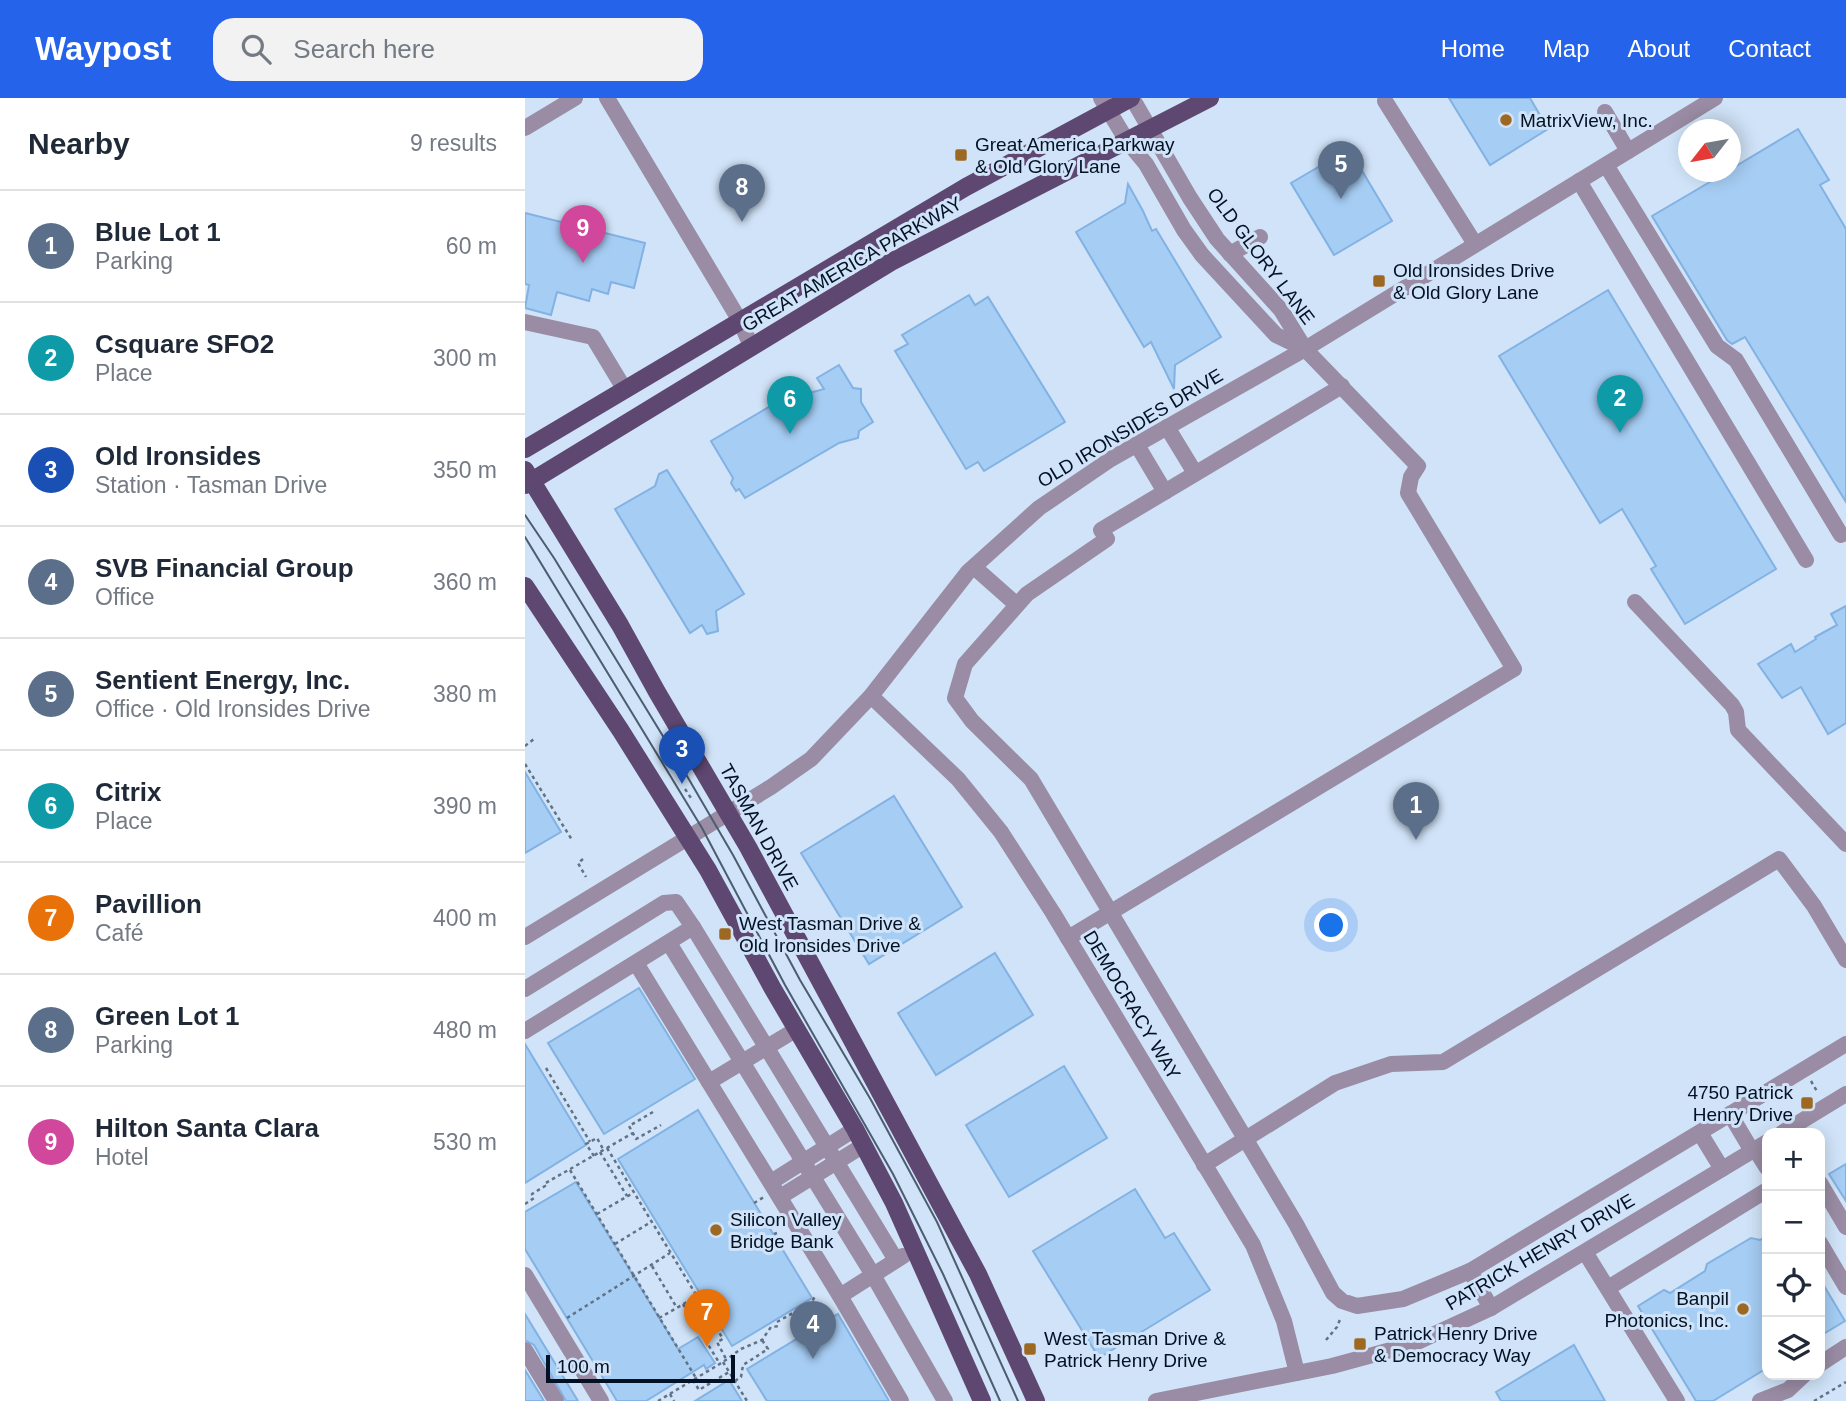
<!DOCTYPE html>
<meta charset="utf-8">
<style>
:root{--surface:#fff;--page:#f2f2f3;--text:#1f2937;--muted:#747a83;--line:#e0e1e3;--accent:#2563eb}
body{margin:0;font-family:Helvetica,sans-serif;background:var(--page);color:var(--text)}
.controls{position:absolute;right:21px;bottom:21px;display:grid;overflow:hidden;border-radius:14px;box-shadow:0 4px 18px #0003}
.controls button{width:63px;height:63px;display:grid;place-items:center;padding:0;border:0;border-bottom:2px solid var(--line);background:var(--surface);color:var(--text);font:35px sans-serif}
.compass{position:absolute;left:1153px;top:21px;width:63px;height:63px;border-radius:50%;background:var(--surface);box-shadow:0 4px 18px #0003;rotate:239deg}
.scale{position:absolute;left:21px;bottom:18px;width:189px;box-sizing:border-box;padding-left:7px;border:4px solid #021224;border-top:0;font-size:19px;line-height:24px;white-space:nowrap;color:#021224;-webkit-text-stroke:5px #d0e3f8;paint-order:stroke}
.you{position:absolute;left:807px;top:828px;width:24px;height:24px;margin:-18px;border:5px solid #fff;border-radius:50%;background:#1a73e8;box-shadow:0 0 0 10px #1a73e833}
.badge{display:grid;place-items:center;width:46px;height:46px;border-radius:50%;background:var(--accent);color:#fff;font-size:23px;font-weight:700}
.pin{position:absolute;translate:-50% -58px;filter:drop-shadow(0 2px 4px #0008)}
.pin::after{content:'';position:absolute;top:37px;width:24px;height:21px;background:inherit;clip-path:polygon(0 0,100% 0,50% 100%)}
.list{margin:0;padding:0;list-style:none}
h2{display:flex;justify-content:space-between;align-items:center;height:91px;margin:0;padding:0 28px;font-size:30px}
h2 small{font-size:23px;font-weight:400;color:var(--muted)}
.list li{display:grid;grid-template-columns:46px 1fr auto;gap:21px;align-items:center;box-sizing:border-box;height:112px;padding:0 28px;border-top:2px solid var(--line)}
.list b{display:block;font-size:26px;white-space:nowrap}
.list p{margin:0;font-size:23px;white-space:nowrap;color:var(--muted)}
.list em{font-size:23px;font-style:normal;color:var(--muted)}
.icon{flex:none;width:38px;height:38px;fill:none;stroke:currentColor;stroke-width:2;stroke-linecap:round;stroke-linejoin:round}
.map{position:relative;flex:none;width:1321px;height:1303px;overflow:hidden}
header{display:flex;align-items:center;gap:42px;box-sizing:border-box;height:98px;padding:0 35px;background:var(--accent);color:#fff}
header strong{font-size:33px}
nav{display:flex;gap:38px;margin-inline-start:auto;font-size:24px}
.search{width:490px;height:63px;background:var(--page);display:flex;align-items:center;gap:18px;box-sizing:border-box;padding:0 24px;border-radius:21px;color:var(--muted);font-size:26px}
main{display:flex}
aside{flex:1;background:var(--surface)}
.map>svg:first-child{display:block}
</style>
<header>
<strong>Waypost</strong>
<div class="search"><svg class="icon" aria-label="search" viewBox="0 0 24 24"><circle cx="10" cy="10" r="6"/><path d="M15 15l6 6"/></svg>Search here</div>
<nav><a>Home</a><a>Map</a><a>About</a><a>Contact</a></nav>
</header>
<main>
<aside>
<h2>Nearby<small>9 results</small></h2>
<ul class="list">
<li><span class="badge" style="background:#5c6f8a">1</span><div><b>Blue Lot 1</b><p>Parking</p></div><em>60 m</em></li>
<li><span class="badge" style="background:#0f9aa8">2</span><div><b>Csquare SFO2</b><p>Place</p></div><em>300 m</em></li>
<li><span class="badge" style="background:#1a4fb4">3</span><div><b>Old Ironsides</b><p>Station · Tasman Drive</p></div><em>350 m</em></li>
<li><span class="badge" style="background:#5c6f8a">4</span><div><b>SVB Financial Group</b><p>Office</p></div><em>360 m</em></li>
<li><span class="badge" style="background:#5c6f8a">5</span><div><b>Sentient Energy, Inc.</b><p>Office · Old Ironsides Drive</p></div><em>380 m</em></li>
<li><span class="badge" style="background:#0f9aa8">6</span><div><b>Citrix</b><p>Place</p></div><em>390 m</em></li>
<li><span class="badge" style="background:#e8710a">7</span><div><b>Pavillion</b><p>Café</p></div><em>400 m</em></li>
<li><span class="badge" style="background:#5c6f8a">8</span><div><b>Green Lot 1</b><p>Parking</p></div><em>480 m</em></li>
<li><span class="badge" style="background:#d1479c">9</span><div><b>Hilton Santa Clara</b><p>Hotel</p></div><em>530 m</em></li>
</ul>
</aside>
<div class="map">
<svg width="1321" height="1303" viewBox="0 0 1321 1303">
<rect width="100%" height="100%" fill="#d0e3f8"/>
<g fill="#a6cdf4" stroke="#82b2e3" stroke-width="2">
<polygon points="924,0 1005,0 1023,31 965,67"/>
<polygon points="1273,31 1304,82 1295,87 1321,131 1321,404 1220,239 1207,246 1202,242 1127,118 1202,74 1206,74 1206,71"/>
<polygon points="824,51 867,123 809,157 766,85"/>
<polygon points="603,86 618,113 627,133 631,131 696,239 650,267 649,291 626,244 619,249 551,134 600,105"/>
<polygon points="0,115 120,145 109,190 86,184 83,196 67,191 64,203 32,194 26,217 0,210 4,187 0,186"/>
<polygon points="1083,192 1251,471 1160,526 1126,471 1131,468 1097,411 1075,425 974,258"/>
<polygon points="444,197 450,207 463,199 540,324 459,373 453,364 441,371 370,253 383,246 377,237"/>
<polygon points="314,267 328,290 336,291 336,304 348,324 334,333 333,340 314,345 220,400 214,391 211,393 206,385 208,380 186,343 254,303 258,309 281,296 299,291 292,280"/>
<polygon points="142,372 219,496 191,513 193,533 182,536 177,527 165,535 90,411 130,388 134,376"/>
<polygon points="1321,508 1321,625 1303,636 1276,589 1257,600 1233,566 1266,546 1270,554 1291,541 1290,539 1312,527 1306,516"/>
<polygon points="0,674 36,734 0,755"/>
<polygon points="369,698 437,809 344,866 276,755"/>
<polygon points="470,855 508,917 411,977 373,915"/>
<polygon points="114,890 170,981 79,1036 23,945"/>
<polygon points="0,946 61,1047 0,1085"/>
<polygon points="539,968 582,1040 484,1099 441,1027"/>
<polygon points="173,1012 287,1200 207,1248 93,1061"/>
<polygon points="1321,1066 1321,1103 1304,1076"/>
<polygon points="51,1084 153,1251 173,1239 190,1265 181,1271 179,1267 121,1303 92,1303 0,1151 0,1114"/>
<polygon points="610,1091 640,1140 649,1135 685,1192 574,1260 508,1153"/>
<polygon points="1242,1138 1242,1270 1188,1303 1171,1303 1113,1208 1139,1192 1145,1195 1180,1173 1182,1166 1226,1140 1235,1142"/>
<polygon points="1295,1181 1320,1223 1295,1238"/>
<polygon points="0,1216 53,1303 41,1303 9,1247 0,1242"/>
<polygon points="313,1216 364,1303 242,1303 222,1271"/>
<polygon points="1049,1247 1080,1303 976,1303 971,1294"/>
<polygon points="0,1272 19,1303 0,1303"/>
<polygon points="204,1282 217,1303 170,1303"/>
</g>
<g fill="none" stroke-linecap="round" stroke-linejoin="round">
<g stroke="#617285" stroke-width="2.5" stroke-dasharray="3.5 3.5" stroke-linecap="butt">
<polyline points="0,648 9,641"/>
<polyline points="0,666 47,742"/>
<polyline points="160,691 166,700"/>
<polyline points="58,761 53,765 61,779"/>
<polyline points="21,970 65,1044"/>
<polyline points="1286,983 1293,995"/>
<polyline points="128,1014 104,1028 111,1041 136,1027"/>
<polyline points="82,1050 198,1241 192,1244 201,1261"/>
<polyline points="75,1054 102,1098"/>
<polyline points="69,1058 61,1046 72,1040 78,1051"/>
<polyline points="45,1072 171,1280"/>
<polyline points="229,1105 239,1099"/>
<polyline points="0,1106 9,1100 7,1096 20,1088 19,1086 108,1035"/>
<polyline points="72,1116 108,1095"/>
<polyline points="249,1136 252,1135"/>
<polyline points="90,1146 126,1124"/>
<polyline points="127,1168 152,1210"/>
<polyline points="158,1206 195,1266"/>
<polyline points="42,1220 145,1155"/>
<polyline points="134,1220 171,1199"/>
<polyline points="252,1224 287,1204 290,1198"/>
<polyline points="801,1242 812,1229 816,1219"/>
<polyline points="198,1264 222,1303"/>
<polyline points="168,1282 174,1292 204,1274"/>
<polyline points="210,1283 216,1279 218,1267 243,1251 237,1242"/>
<polyline points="145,1296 149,1303"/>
<polyline points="133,1303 198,1264 216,1251 237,1242 246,1229 255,1228"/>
<polyline points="1289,1303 1321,1284"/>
</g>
<g stroke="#998ca4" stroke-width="16">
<polyline points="82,0 215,223 226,248"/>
<polyline points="576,0 602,43 621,66 659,132 677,157 751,237 780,251"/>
<polyline points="860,3 950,146"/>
<polyline points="1080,14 1103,53"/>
<polyline points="0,30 50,0"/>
<polyline points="1081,67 1192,248 1211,262 1316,437"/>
<polyline points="1054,83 1281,462"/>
<polyline points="705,156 735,139"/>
<polyline points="0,224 68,239 100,292"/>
<polyline points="817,288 576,432 582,441 502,496 440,566 430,600 447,623 506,681 771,1126 808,1195 817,1203 832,1208 878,1201 945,1173 1321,946"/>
<polyline points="642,329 670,375"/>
<polyline points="612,347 640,394"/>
<polyline points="449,469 492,507"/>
<polyline points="1110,504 1207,607 1211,614 1213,632 1321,746"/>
<polyline points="346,598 433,681 476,734 528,815 728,1147 759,1223 772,1275"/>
<polyline points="0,839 246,689 286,661 346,598 443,474 514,410 586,361 780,251 1190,0"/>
<polyline points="543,840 989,571 883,395 886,379 893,368 780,251 756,212 692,141 665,100 607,0"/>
<polyline points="144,845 348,1177 420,1303"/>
<polyline points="111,865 315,1198 376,1303"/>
<polyline points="0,891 139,805 151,804 168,829 371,1162"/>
<polyline points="0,933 168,829"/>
<polyline points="184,984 272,931"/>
<polyline points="1205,1016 1227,1053"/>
<polyline points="1175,1035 1197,1071"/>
<polyline points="1257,1035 1321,996"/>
<polyline points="1230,1051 1242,1070"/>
<polyline points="679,1067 810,985 866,966 918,964 1254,761 1289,808 1321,862"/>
<polyline points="246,1084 330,1031"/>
<polyline points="1295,1085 1321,1129"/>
<polyline points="255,1099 339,1047"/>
<polyline points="1295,1145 1321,1189"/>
<polyline points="1060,1154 1152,1303"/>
<polyline points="945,1173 966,1210"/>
<polyline points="0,1177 76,1303"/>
<polyline points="1083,1190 1242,1092"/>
<polyline points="315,1198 378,1158"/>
<polyline points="0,1252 31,1303"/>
<polyline points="1295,1266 1321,1249"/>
<polyline points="631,1303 807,1268 888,1246 966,1210 1242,1044"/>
<polyline points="1235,1303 1263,1292 1279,1277"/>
</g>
<g stroke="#5e4770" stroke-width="18">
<polyline points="0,351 441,89 606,0"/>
<polyline points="0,372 95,527 132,594 223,749 453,1176 511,1303"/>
<polyline points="0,387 366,164 685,0"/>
<polyline points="0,488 96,633 183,772 248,891 330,1031 369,1105 457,1303"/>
</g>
<g stroke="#4c5d70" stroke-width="2">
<polyline points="0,417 29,460 155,666 208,757 275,882 346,1002 412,1124 493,1303"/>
<polyline points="0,439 177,730 260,887 368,1076 418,1176 475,1303"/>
</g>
</g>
<g fill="#9d6821" stroke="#d0e3f8" stroke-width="2.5">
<circle cx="981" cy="22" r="7"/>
<rect x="429" y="50" width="14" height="14" rx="3.5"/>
<rect x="847" y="176" width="14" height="14" rx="3.5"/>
<rect x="193" y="829" width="14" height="14" rx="3.5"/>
<rect x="1275" y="998" width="14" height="14" rx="3.5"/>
<circle cx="191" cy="1132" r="7"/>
<circle cx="1218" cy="1211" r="7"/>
<rect x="828" y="1239" width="14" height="14" rx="3.5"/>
<rect x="498" y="1244" width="14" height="14" rx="3.5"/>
</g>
<g text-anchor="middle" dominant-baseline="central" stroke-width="6" stroke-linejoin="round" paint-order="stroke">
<g font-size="19" fill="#021224" stroke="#d0e3f8" text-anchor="start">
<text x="995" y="22">MatrixView, Inc.</text>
<text x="450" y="46">Great America Parkway<tspan x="450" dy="22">&amp; Old Glory Lane</tspan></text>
<text x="868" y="172">Old Ironsides Drive<tspan x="868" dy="22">&amp; Old Glory Lane</tspan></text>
<text x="214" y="825">West Tasman Drive &amp;<tspan x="214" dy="22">Old Ironsides Drive</tspan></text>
<text x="1268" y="994" text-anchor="end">4750 Patrick<tspan x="1268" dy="22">Henry Drive</tspan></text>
<text x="205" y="1121">Silicon Valley<tspan x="205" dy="22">Bridge Bank</tspan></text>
<text x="1204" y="1200" text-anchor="end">Banpil<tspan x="1204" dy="22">Photonics, Inc.</tspan></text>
<text x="849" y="1235">Patrick Henry Drive<tspan x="849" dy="22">&amp; Democracy Way</tspan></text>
<text x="519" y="1240">West Tasman Drive &amp;<tspan x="519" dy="22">Patrick Henry Drive</tspan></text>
</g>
<g font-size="19" fill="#021224" stroke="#d0e3f8">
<text transform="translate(736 158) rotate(53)">OLD GLORY LANE</text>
<text transform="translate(327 166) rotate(-30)">GREAT AMERICA PARKWAY</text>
<text transform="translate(605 330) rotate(-31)">OLD IRONSIDES DRIVE</text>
<text transform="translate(234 729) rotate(61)">TASMAN DRIVE</text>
<text transform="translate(607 907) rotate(59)">DEMOCRACY WAY</text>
<text transform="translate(1015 1154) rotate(-30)">PATRICK HENRY DRIVE</text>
</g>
</g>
</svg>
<div class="controls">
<button>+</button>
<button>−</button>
<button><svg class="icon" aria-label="locate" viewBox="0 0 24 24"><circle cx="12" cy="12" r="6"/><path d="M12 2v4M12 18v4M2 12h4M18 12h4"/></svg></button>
<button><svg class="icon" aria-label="layers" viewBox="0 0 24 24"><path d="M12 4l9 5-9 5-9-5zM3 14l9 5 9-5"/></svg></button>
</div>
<svg class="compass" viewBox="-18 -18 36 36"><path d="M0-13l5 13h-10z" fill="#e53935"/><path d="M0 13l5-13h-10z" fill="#747a83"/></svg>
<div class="scale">100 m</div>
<div class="you"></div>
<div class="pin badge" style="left:891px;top:742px;background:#5c6f8a">1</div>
<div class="pin badge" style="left:1095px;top:335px;background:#0f9aa8">2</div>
<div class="pin badge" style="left:157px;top:686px;background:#1a4fb4">3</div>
<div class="pin badge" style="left:288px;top:1261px;background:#5c6f8a">4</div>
<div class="pin badge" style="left:816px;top:101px;background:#5c6f8a">5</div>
<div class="pin badge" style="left:265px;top:336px;background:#0f9aa8">6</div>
<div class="pin badge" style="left:182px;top:1249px;background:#e8710a">7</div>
<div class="pin badge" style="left:217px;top:124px;background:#5c6f8a">8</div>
<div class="pin badge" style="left:58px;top:165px;background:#d1479c">9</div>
</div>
</main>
